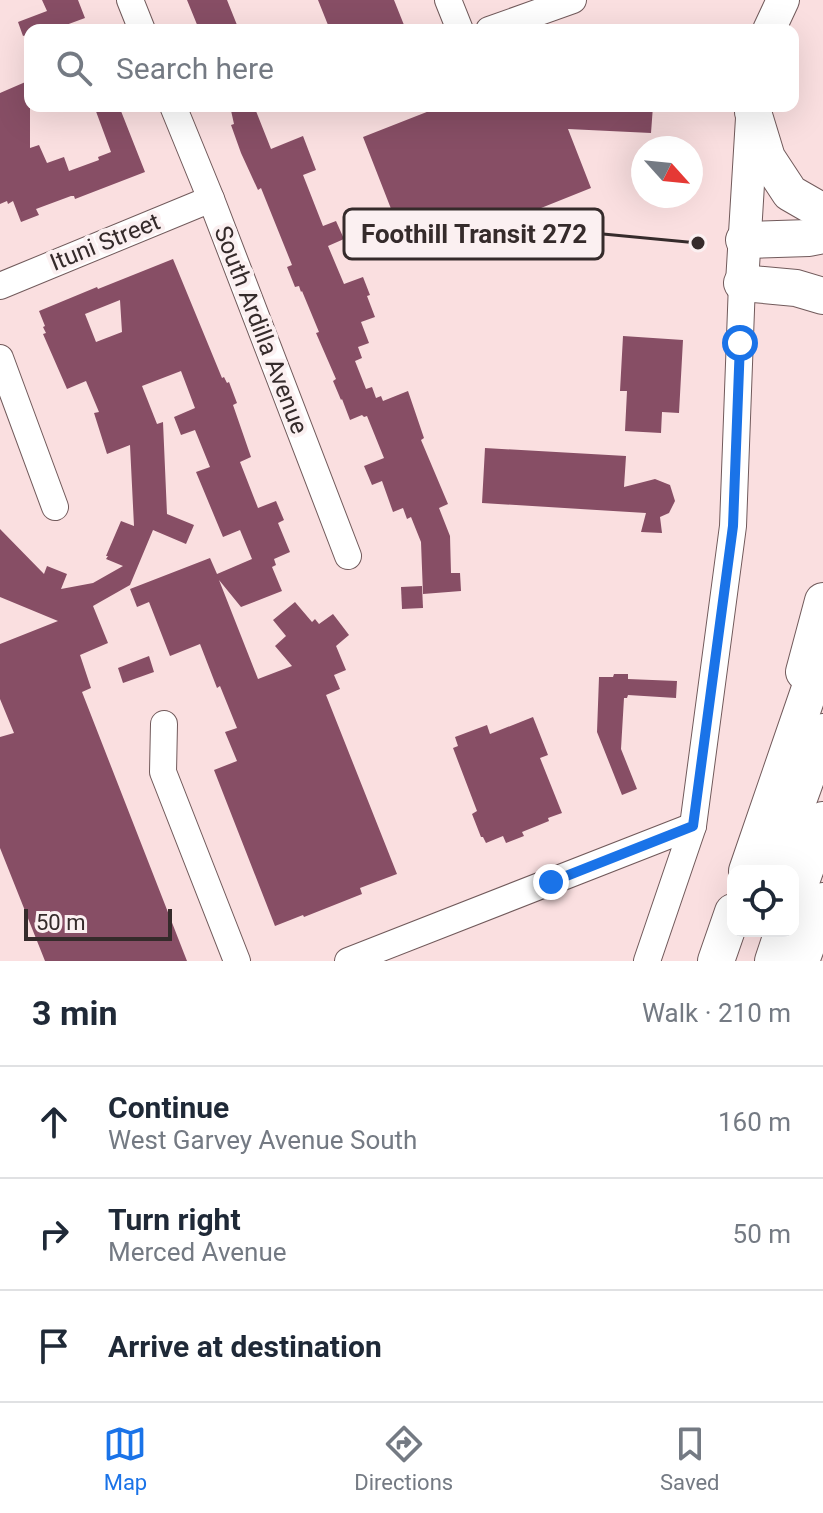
<!DOCTYPE html>
<meta charset="utf-8">
<style>
:root{--surface:#fff;--page:#f2f2f3;--text:#1f2937;--muted:#747a83;--line:#e0e1e3;--accent:#1a73e8}
body{margin:0;font-family:Roboto,sans-serif;background:var(--page);color:var(--text)}
.controls{position:absolute;right:24px;bottom:24px;display:grid;overflow:hidden;border-radius:16px;box-shadow:0 8px 32px #0002}
.controls button{width:72px;height:72px;display:grid;place-items:center;padding:0;border:0;border-bottom:2px solid var(--line);background:var(--surface);color:var(--text);font:40px sans-serif}
.compass{position:absolute;left:631px;top:136px;width:72px;height:72px;border-radius:50%;background:var(--surface);box-shadow:0 8px 32px #0002;rotate:117deg}
.scale{position:absolute;left:24px;bottom:20px;width:148px;box-sizing:border-box;padding-left:8px;border:4px solid #352b2b;border-top:0;font-size:22px;line-height:28px;white-space:nowrap;color:#352b2b;-webkit-text-stroke:6px #fbf0f1;paint-order:stroke}
.stop{position:absolute;width:24px;height:24px;margin:-18px;border:6px solid #1a73e8;border-radius:50%;background:#fff}
.stop.end{background:#1a73e8;border-color:#fff;box-shadow:0 2px 8px #0008}
.list{margin:0;padding:0;list-style:none}
h2{display:flex;justify-content:space-between;align-items:center;height:104px;margin:0;padding:0 32px;font-size:34px}
h2 small{font-size:26px;font-weight:400;color:var(--muted)}
.list li{display:grid;grid-template-columns:52px 1fr auto;gap:24px;align-items:center;box-sizing:border-box;height:112px;padding:0 32px;border-top:2px solid var(--line)}
.list b{display:block;font-size:30px;white-space:nowrap}
.list p{margin:0;font-size:26px;white-space:nowrap;color:var(--muted)}
.list em{font-size:26px;font-style:normal;color:var(--muted)}
.icon{flex:none;width:44px;height:44px;fill:none;stroke:currentColor;stroke-width:2;stroke-linecap:round;stroke-linejoin:round}
.map{position:relative;flex:none;width:823px;height:961px;overflow:hidden}
.search{position:absolute;background:var(--surface);box-shadow:0 8px 32px #0002;left:24px;right:24px;top:24px;height:88px;display:flex;align-items:center;gap:20px;box-sizing:border-box;padding:0 28px;border-radius:16px;color:var(--muted);font-size:30px}
.sheet{height:440px;background:var(--surface)}
nav{display:flex;justify-content:space-around;align-items:center;box-sizing:border-box;height:112px;border-top:2px solid var(--line);background:var(--surface);font-size:22px;color:var(--muted)}
nav a{display:grid;justify-items:center;gap:4px}
nav .on{color:var(--accent)}
.map>svg:first-child{display:block}
</style>
<div class="map">
<svg width="823" height="961" viewBox="0 0 823 961">
<rect width="100%" height="100%" fill="#fadfe0"/>
<g fill="#874e65" fill-rule="evenodd">
<polygon points="42,0 78,0 85,18 66,25 68,30 30,30 30,34 23,36 18,22 47,11"/>
<polygon points="187,0 227,0 239,30 202,30 200,26 198,27"/>
<polygon points="318,0 394,0 406,30 330,30"/>
<polygon points="30,80 30,148 39,145 47,163 64,157 69,171 99,160 98,157 111,152 94,106 119,106 145,172 75,199 74,196 71,196 36,209 39,215 21,222 13,201 8,204 7,201 0,204 0,93"/>
<polygon points="230,106 254,106 271,149 303,136 316,170 303,175 323,226 336,221 344,239 328,246 344,284 363,277 370,295 367,296 375,317 361,322 369,343 358,347 362,358 355,361 366,389 372,387 376,398 381,396 383,401 408,391 424,438 421,440 448,504 439,508 450,536 451,573 460,573 461,591 423,594 421,542 411,517 407,519 403,508 393,512 382,481 372,485 364,466 384,458 367,416 364,417 362,415 350,420 342,399 341,400 333,381 336,379 316,333 319,332 302,291 301,292 299,286 295,287 287,267 292,265 261,188 258,190 241,153 231,125 234,124"/>
<polygon points="442,106 653,106 651,133 568,129 591,188 411,260 363,137"/>
<path d="M173,259L222,378L224,377L227,383L229,382L237,403L233,405L251,457L240,462L258,508L276,501L284,520L278,523L290,552L274,559L276,565L272,567L282,591L241,607L219,580L258,679L292,666L275,646L286,636L273,620L295,602L312,622L315,619L319,624L333,614L346,631L349,635L336,646L346,670L334,675L340,689L326,695L397,874L360,888L362,894L304,917L303,915L275,926L214,770L237,761L225,732L237,728L220,686L217,688L200,644L170,656L149,602L137,607L130,589L210,558L217,574L252,559L240,530L223,537L196,472L210,467L195,430L181,435L174,417L195,408L181,371L142,386L157,424L163,422L167,514L194,525L186,544L153,530L130,585L93,606L108,643L80,655L91,688L82,692L187,961H45L0,848V737L14,733L0,699V644L58,621L0,597V529L44,574L47,566L67,574L61,589L93,583L123,566L106,559L108,556H106L121,521L134,526L130,445L107,454L94,413L99,412L86,381L67,389L43,334L46,333L43,327L45,326L39,311L97,287L98,289ZM120,300L122,332L96,342L85,314Z"/>
<polygon points="623,336 683,340 679,413 662,412 661,433 625,431 627,391 620,391"/>
<polygon points="485,448 626,456 624,487 655,479 670,485 675,501 669,513 660,517 662,533 641,532 646,513 482,503"/>
<polygon points="422,586 423,608 402,609 401,587"/>
<polygon points="149,656 154,672 123,683 118,668"/>
<polygon points="614,674 628,674 628,679 677,681 676,698 628,695 627,698 624,698 621,749 637,789 622,795 597,732 599,677 613,677"/>
<polygon points="533,717 548,755 540,758 562,813 548,818 549,821 522,832 524,836 506,843 503,836 486,843 483,837 481,837 472,814 477,811 453,748 458,746 455,737 487,725 490,734"/>
</g>
<g fill="none" stroke-linecap="round" stroke-linejoin="round">
<defs>
<g id="minor">
<polyline points="130,0 142,30"/>
<polyline points="448,0 460,30"/>
<polyline points="489,30 573,0"/>
<polyline points="173,106 211,199 348,556"/>
<polyline points="0,286 211,199"/>
<polyline points="0,358 55,507"/>
<polyline points="164,724 163,772 237,961"/>
<polyline points="348,961 693,826"/>
<polyline points="647,961 693,826 733,526 742,283"/>
</g>
<g id="major">
<polyline points="769,30 783,0"/>
<polyline points="742,283 752,118"/>
</g>
<g id="highway">
<polyline points="753,112 767,158 790,193 823,212"/>
<polyline points="744,240 809,238 823,235"/>
<polyline points="742,283 796,288 823,296"/>
<polyline points="804,672 823,601"/>
<polyline points="777,859 823,732"/>
<polyline points="747,871 823,650"/>
<polyline points="793,904 823,820"/>
<polyline points="716,961 733,912"/>
<polyline points="773,961 783,931"/>
<polyline points="801,961 823,901"/>
</g>
</defs>
<use href="#minor" stroke="#715a5b" stroke-width="28"/>
<use href="#major" stroke="#715a5b" stroke-width="34"/>
<use href="#highway" stroke="#715a5b" stroke-width="38"/>
<use href="#minor" stroke="#fff" stroke-width="26"/>
<use href="#major" stroke="#fff" stroke-width="32"/>
<use href="#highway" stroke="#fff" stroke-width="36"/>
</g>
<g fill="none" stroke-linecap="round" stroke-linejoin="round">
<polyline stroke="#1a73e8" stroke-width="10" points="551,882 693,826 733,526 740,343"/>
</g>
<g text-anchor="middle" dominant-baseline="central" stroke-width="8" stroke-linejoin="round" paint-order="stroke">
<g font-size="24" fill="#352b2b" stroke="#fbf0f1">
<text transform="translate(105 242) rotate(-22)">Ituni Street</text>
<text transform="translate(261 330) rotate(69)">South Ardilla Avenue</text>
</g>
</g>
<path fill="none" stroke="#352b2b" stroke-width="3" d="M698 243L603 234"/>
<circle fill="#352b2b" stroke="#fbf0f1" stroke-width="3" cx="698" cy="243" r="8"/>
<rect fill="#fbf0f1" stroke="#352b2b" stroke-width="3" x="344" y="209" width="259" height="50" rx="8"/>
<g font-size="26" text-anchor="middle" font-weight="bold" fill="#352b2b">
<text x="474" y="243">Foothill Transit 272</text>
</g>
</svg>
<div class="controls">
<button><svg class="icon" aria-label="locate" viewBox="0 0 24 24"><circle cx="12" cy="12" r="6"/><path d="M12 2v4M12 18v4M2 12h4M18 12h4"/></svg></button>
</div>
<svg class="compass" viewBox="-18 -18 36 36"><path d="M0-13l5 13h-10z" fill="#e53935"/><path d="M0 13l5-13h-10z" fill="#747a83"/></svg>
<div class="scale">50 m</div>
<div class="stop" style="left:740px;top:343px"></div>
<div class="stop end" style="left:551px;top:882px"></div>
<div class="search"><svg class="icon" aria-label="search" viewBox="0 0 24 24"><circle cx="10" cy="10" r="6"/><path d="M15 15l6 6"/></svg>Search here</div>
</div>
<section class="sheet">
<h2>3 min<small>Walk · 210 m</small></h2>
<ul class="list">
<li><svg class="icon" aria-label="ahead" viewBox="0 0 24 24"><path d="M12 20V5M6 11l6-6 6 6"/></svg><div><b>Continue</b><p>West Garvey Avenue South</p></div><em>160 m</em></li>
<li><svg class="icon" aria-label="right" viewBox="0 0 24 24"><path d="M7 20v-9h11M14 6l5 5-5 5"/></svg><div><b>Turn right</b><p>Merced Avenue</p></div><em>50 m</em></li>
<li><svg class="icon" aria-label="arrive" viewBox="0 0 24 24"><path d="M6 21V4h12l-3 4 3 4H6"/></svg><div><b>Arrive at destination</b></div></li>
</ul>
</section>
<nav>
<a class="on"><svg class="icon" aria-label="map" viewBox="0 0 24 24"><path d="M3 6l6-2 6 2 6-2v14l-6 2-6-2-6 2zM9 4v14M15 6v14"/></svg>Map</a>
<a><svg class="icon" aria-label="directions" viewBox="0 0 24 24"><path d="M12 3l9 9-9 9-9-9zM9 14v-3h6M13 9l2 2-2 2"/></svg>Directions</a>
<a><svg class="icon" aria-label="saved" viewBox="0 0 24 24"><path d="M7 4h10v16l-5-4-5 4z"/></svg>Saved</a>
</nav>
